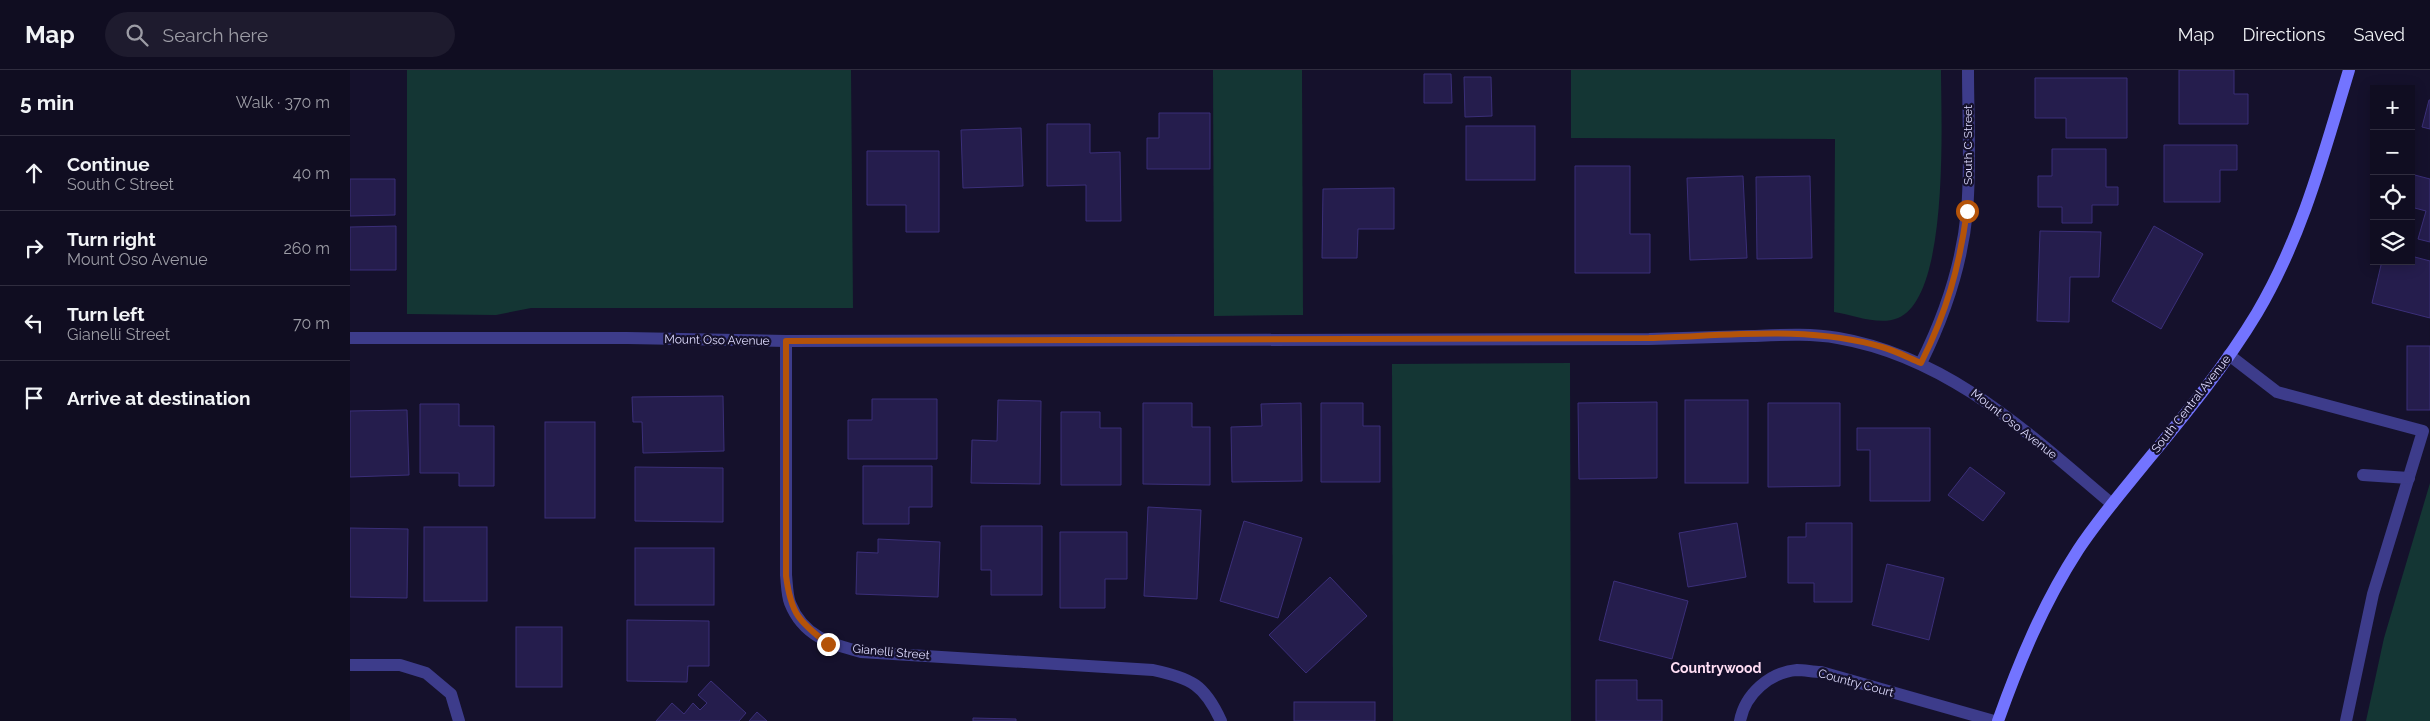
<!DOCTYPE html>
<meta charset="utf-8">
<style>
:root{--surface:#100d21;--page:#1e1b2e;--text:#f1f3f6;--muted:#9c9ca5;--line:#302d3f}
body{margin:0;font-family:Raleway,sans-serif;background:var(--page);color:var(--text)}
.controls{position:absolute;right:15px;top:15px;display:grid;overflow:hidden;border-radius:0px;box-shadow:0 2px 12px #0003}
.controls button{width:45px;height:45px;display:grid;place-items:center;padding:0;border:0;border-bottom:1px solid var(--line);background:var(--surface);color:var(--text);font:25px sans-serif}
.stop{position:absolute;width:15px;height:15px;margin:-11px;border:4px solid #b45309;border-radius:50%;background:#fff}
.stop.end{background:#b45309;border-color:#fff;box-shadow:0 1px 5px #0008}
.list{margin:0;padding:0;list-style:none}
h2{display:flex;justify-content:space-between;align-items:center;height:65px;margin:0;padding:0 20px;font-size:21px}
h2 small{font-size:16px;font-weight:400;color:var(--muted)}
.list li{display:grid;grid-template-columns:32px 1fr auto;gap:15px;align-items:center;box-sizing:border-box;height:75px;padding:0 20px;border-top:1px solid var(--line)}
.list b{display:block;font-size:19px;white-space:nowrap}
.list p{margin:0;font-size:16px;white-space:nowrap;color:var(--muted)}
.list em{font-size:16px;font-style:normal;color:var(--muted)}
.icon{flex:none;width:28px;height:28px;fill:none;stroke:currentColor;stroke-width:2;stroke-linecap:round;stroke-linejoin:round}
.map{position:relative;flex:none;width:2080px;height:651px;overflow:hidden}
header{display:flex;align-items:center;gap:30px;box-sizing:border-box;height:70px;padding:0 25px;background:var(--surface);border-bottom:1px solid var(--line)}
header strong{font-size:24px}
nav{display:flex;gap:28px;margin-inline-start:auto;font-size:18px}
.search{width:350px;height:45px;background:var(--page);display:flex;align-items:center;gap:12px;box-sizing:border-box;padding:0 18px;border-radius:28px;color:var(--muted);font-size:19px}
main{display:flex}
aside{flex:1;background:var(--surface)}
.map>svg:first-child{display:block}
</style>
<header>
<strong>Map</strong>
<div class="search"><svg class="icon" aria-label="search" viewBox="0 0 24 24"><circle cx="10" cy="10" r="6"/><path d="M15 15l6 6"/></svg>Search here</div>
<nav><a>Map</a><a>Directions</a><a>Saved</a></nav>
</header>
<main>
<aside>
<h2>5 min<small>Walk · 370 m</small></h2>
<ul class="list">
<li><svg class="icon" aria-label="ahead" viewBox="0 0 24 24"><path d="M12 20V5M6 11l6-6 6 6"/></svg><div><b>Continue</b><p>South C Street</p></div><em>40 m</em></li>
<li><svg class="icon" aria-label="right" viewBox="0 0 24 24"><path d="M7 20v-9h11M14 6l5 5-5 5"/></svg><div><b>Turn right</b><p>Mount Oso Avenue</p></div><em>260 m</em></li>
<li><svg class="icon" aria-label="left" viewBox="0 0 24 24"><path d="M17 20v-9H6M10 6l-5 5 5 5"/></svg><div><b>Turn left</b><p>Gianelli Street</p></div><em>70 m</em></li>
<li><svg class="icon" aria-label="arrive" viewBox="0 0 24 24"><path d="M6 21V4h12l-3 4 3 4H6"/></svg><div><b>Arrive at destination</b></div></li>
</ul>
</aside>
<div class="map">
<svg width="2080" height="651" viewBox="0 0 2080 651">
<rect width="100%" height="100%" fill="#15112c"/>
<g fill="#143634">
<polygon points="57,0 501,0 503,238 181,238 146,245 57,244"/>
<polygon points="863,0 952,0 953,245 864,246"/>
<path d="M1221,0H1591C1591,49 1600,227 1548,248C1529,256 1504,245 1484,242L1485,69L1221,68Z"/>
<polygon points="1220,293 1221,651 1043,651 1042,294"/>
<polygon points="2080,413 2080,651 2016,651 2034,568"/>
</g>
<g fill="#251d4d" stroke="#3b2f79">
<polygon points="1829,0 1884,0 1884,24 1898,24 1898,54 1829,54"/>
<polygon points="1074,4 1101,4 1102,33 1074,33"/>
<polygon points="1114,7 1141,7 1142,46 1115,47"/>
<polygon points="1685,8 1777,8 1777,68 1716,68 1716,48 1685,48"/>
<polygon points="2079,30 2080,30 2080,59 2072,57"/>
<polygon points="809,43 860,43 860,99 797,99 797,68 809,68"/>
<polygon points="697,54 740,54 740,83 770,82 771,151 736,151 736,115 697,116"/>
<rect x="1116" y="56" width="69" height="54"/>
<polygon points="671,58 673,116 613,118 611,60"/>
<polygon points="1814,75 1887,75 1887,100 1870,100 1870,132 1814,132"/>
<polygon points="1702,79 1756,79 1756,117 1768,117 1768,135 1742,135 1742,153 1712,153 1712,137 1688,137 1688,106 1702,106"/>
<polygon points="517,81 589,81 589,162 556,162 556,135 517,135"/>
<polygon points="1225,96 1280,96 1280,164 1300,164 1300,203 1225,203"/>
<polygon points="2061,104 2080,109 2080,172 2068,169 2076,141 2061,137"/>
<polygon points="1393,106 1397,188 1340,190 1337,108"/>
<polygon points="1460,106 1462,188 1407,189 1406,107"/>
<polygon points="0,109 45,109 45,145 0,146"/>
<polygon points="1044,118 1044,159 1008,159 1007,188 972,188 973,119"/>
<polygon points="46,156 46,200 0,200 0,157"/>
<polygon points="1804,156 1853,184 1811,259 1762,231"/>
<polygon points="1690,161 1751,162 1749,207 1720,207 1719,252 1687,251"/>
<polygon points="2061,186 2080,191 2080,248 2022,233 2032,191 2061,191"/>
<rect x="2057" y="276" width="23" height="64"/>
<polygon points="373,326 374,381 293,383 292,352 283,352 282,327"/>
<polygon points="522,329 587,329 587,389 498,389 498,350 522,350"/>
<polygon points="648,330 691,331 690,414 621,413 622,370 647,371"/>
<rect x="1335" y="330" width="63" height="83"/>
<polygon points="1307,332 1307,408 1229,409 1228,333"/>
<polygon points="793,333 842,333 842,357 860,357 860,415 793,414"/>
<polygon points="951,333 952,411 882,412 881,357 912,356 911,334"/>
<polygon points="971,333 1013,333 1013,356 1030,356 1030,412 971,412"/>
<polygon points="1418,333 1490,333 1490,416 1418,417"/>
<polygon points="70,334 109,334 109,356 144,356 144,416 109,416 109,403 70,403"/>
<polygon points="57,340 59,405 0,407 0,341"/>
<polygon points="711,342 750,342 750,358 771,358 771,415 711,415"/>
<rect x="195" y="352" width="50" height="96"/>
<polygon points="1507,358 1580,358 1580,431 1520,431 1520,380 1507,380"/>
<polygon points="513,396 582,396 582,437 559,437 559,454 513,454"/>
<polygon points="285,397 373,398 373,452 285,451"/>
<polygon points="1620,397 1655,423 1633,451 1598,425"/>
<polygon points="798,437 851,440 847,529 794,526"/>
<polygon points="894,451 952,468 928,548 870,531"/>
<polygon points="1387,453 1396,507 1338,517 1329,463"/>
<polygon points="1456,453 1502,453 1502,532 1464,532 1464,513 1438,513 1438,467 1456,467"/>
<polygon points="631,456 692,456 692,525 641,525 641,500 631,500"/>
<rect x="74" y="457" width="63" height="74"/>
<polygon points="0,458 58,459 57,528 0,527"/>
<polygon points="710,462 777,462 777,509 755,509 755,538 710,538"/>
<polygon points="528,469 590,472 588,527 506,524 507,482 528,483"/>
<rect x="285" y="478" width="79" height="57"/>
<polygon points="1537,494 1594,508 1579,570 1522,555"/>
<polygon points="980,507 1017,546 956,603 919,565"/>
<polygon points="1264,511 1338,531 1322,589 1249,570"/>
<polygon points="277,550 359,551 359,596 338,596 337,612 277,611"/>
<rect x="166" y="557" width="46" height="60"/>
<polygon points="1246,610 1287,610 1287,630 1312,630 1312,651 1246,651"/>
<polygon points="361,611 396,643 389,651 306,651 322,633 334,644 343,633 350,640 357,633 348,625"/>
<rect x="944" y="632" width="81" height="19"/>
<polygon points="407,642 417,651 399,651"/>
<polygon points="623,648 666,649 666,651 623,651"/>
</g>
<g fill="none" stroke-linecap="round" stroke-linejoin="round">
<g stroke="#3d3c8b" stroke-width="12">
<polyline points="1879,285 1927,322 2073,361 2023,524 1996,651"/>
<polyline points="2013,405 2059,408"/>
</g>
<g stroke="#3d3c8b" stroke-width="12">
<path d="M0,268H277L436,271L1299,269C1333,268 1367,267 1401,266C1429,265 1460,263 1488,268C1599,287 1679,364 1762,434"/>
<path d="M436,271V505C437,514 437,525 440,533C453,566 480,574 511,582L803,600C842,609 854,614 871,651"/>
<path d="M1571,293C1595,245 1612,195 1617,141C1621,95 1618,47 1618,0"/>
<polyline points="0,595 50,595 76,603 101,624 109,651"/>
<path d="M1390,651C1395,624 1420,602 1447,600C1455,600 1463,602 1471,602L1644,651"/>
</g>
<path stroke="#7374ff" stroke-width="12" d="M1648,651C1669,592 1693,534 1728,480C1747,451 1770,424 1792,397C1833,347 1874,298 1907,243C1952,167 1974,83 1999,0"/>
</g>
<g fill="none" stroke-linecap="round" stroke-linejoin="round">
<path stroke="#b45309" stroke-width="6" d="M478,574C448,551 441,543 436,506V271L1299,268C1375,266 1458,255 1532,277C1546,281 1559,288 1571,293C1597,241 1609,198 1617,141"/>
</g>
<g text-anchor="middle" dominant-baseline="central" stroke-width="4.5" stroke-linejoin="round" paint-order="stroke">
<g font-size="12" fill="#dfdcff" stroke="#15112c">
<text transform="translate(1618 75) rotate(-90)">South C Street</text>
<text transform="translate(367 270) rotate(1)">Mount Oso Avenue</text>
<text transform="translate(1841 334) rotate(-52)">South Central Avenue</text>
<text transform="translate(1664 354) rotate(38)">Mount Oso Avenue</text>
<text transform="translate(541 582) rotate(5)">Gianelli Street</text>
<text transform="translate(1506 613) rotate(15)">Country Court</text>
</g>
<g font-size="14" font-weight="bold" fill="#ffdef4" stroke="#15112c">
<text x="1366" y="598">Countrywood</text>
</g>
</g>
</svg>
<div class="controls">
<button>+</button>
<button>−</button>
<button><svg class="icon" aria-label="locate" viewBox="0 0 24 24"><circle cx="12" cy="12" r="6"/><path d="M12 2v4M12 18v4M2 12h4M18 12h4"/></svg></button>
<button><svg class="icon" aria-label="layers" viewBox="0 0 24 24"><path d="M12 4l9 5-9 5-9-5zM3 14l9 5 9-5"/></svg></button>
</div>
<div class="stop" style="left:1617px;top:141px"></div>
<div class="stop end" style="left:478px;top:574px"></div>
</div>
</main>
